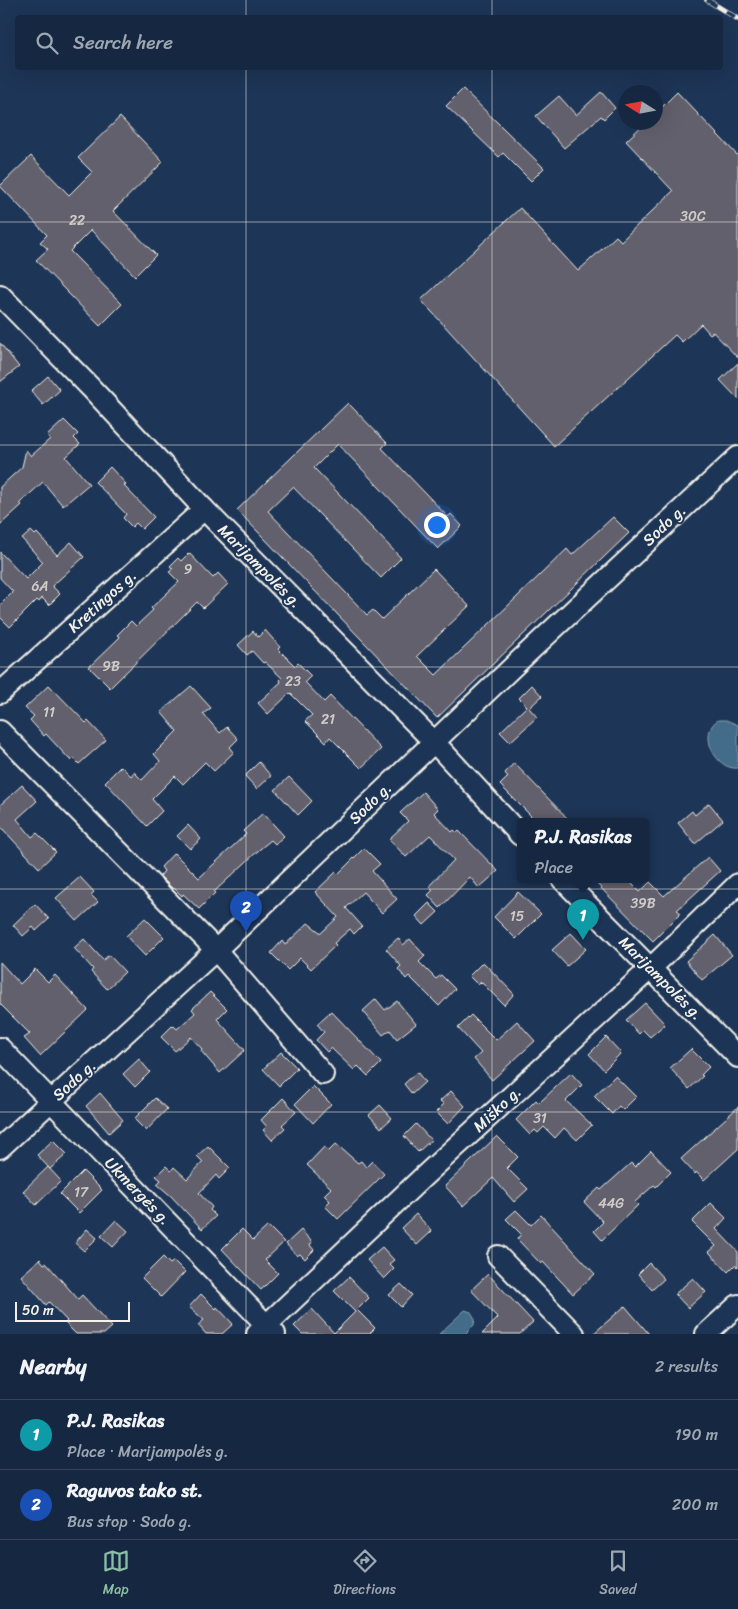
<!DOCTYPE html>
<meta charset="utf-8">
<style>
:root{--surface:#162841;--page:#1f3048;--text:#f1f3f6;--muted:#9ea6b1;--line:#35445a;--accent:#8abfa5}
body{margin:0;font-family:Sriracha,sans-serif;background:var(--page);color:var(--text)}
.compass{position:absolute;left:618px;top:85px;width:45px;height:45px;border-radius:50%;background:var(--surface);box-shadow:0 5px 20px #0002;rotate:281deg}
.scale{position:absolute;left:15px;bottom:12px;width:115px;box-sizing:border-box;padding-left:5px;border:2px solid #f4f1e8;border-top:0;font-size:14px;line-height:18px;white-space:nowrap;color:#f4f1e8;-webkit-text-stroke:4px #1d3557;paint-order:stroke}
.you{position:absolute;left:436px;top:524px;width:18px;height:18px;margin:-12px;border:4px solid #fff;border-radius:50%;background:#1a73e8;box-shadow:0 0 0 8px #1a73e833}
.badge{display:grid;place-items:center;width:32px;height:32px;border-radius:50%;background:var(--accent);color:#fff;font-size:16px;font-weight:700}
.pin{position:absolute;translate:-50% -41px;filter:drop-shadow(0 1px 2px #0008)}
.pin::after{content:'';position:absolute;top:26px;width:18px;height:15px;background:inherit;clip-path:polygon(0 0,100% 0,50% 100%)}
.popup{position:absolute;left:517px;top:818px;width:132px;height:65px;box-sizing:border-box;display:grid;place-content:center;border-radius:5px;background:var(--surface);filter:drop-shadow(0 1px 4px #0005);font-size:16px;white-space:nowrap;color:var(--muted)}
.popup b{font-size:19px;color:var(--text)}
.popup::after{content:'';position:absolute;left:50%;top:100%;margin-left:-10px;border:10px solid transparent;border-top-color:var(--surface)}
.list{margin:0;padding:0;list-style:none}
h2{display:flex;justify-content:space-between;align-items:center;height:65px;margin:0;padding:0 20px;font-size:21px}
h2 small{font-size:16px;font-weight:400;color:var(--muted)}
.list li{display:grid;grid-template-columns:32px 1fr auto;gap:15px;align-items:center;box-sizing:border-box;height:70px;padding:0 20px;border-top:1px solid var(--line)}
.list b{display:block;font-size:19px;white-space:nowrap}
.list p{margin:0;font-size:16px;white-space:nowrap;color:var(--muted)}
.list em{font-size:16px;font-style:normal;color:var(--muted)}
.icon{flex:none;width:28px;height:28px;fill:none;stroke:currentColor;stroke-width:2;stroke-linecap:round;stroke-linejoin:round}
.map{position:relative;flex:none;width:738px;height:1334px;overflow:hidden}
.search{position:absolute;background:var(--surface);box-shadow:0 5px 20px #0002;left:15px;right:15px;top:15px;height:55px;display:flex;align-items:center;gap:12px;box-sizing:border-box;padding:0 18px;border-radius:5px;color:var(--muted);font-size:19px}
.sheet{height:205px;background:var(--surface)}
nav{display:flex;justify-content:space-around;align-items:center;box-sizing:border-box;height:70px;border-top:1px solid var(--line);background:var(--surface);font-size:14px;color:var(--muted)}
nav a{display:grid;justify-items:center;gap:2px}
nav .on{color:var(--accent)}
.map>svg:first-child{display:block}
</style>
<div class="map">
<svg width="738" height="1334" viewBox="0 0 738 1334">
<rect width="100%" height="100%" fill="#1d3557"/>
<filter id="ink" filterUnits="userSpaceOnUse"><feTurbulence type="fractalNoise" baseFrequency=".02" numOctaves="2"/><feDisplacementMap in="SourceGraphic" scale="10" xChannelSelector="R" yChannelSelector="G"/><feConvolveMatrix kernelMatrix="1 2 1 2 8 2 1 2 1" color-interpolation-filters="sRGB"/></filter>
<g filter="url(#ink)">
<g fill="#426c89" stroke="#89a1af">
<path d="M718,720H726L738,725V768C716,771 697,733 718,720Z"/>
<polygon points="465,1310 471,1312 475,1319 474,1325 465,1334 439,1334"/>
</g>
<g fill="#63616d" stroke="#f4f1e8">
<polygon points="463,89 544,168 531,181 503,153 499,157 446,106"/>
<polygon points="601,92 615,108 604,119 601,116 564,148 536,116 559,96 576,115"/>
<polygon points="677,92 738,156 738,358 713,332 710,334 701,324 682,342 675,335 554,446 421,300 520,208 578,271 616,236 621,241 673,191 626,141 646,122 656,122 656,113"/>
<polygon points="120,117 163,162 113,211 156,255 135,276 91,230 70,251 122,304 100,326 36,260 48,249 40,242 47,235 0,186 31,156 69,195 92,172 78,158"/>
<polygon points="0,343 19,367 0,382"/>
<polygon points="738,363 738,399 720,380"/>
<polygon points="48,376 60,390 43,405 31,391"/>
<polygon points="348,403 387,443 382,448 448,517 451,514 462,526 438,549 338,444 314,468 401,558 381,578 293,487 268,511 367,615 373,610 382,619 434,569 469,606 417,656 436,675 567,549 572,555 613,517 629,533 437,718 237,510"/>
<polygon points="64,420 78,434 74,438 80,444 66,457 89,484 63,506 43,482 20,503 22,505 0,525 0,487 22,467 26,450 31,456 50,439 47,436"/>
<polygon points="110,467 126,484 124,486 154,517 142,529 136,523 132,527 123,518 126,514 95,482"/>
<polygon points="31,531 35,535 37,533 57,555 71,542 84,557 52,586 60,594 49,605 42,598 39,602 37,600 10,627 0,617 0,605 13,592 0,578 0,552 26,579 43,562 22,539"/>
<polygon points="189,553 213,578 218,573 228,584 203,608 197,602 110,688 89,667 120,637 117,635 131,621 136,626 153,610 151,608 179,582 169,572 173,569 170,566 178,558 181,561"/>
<polygon points="265,630 280,647 278,649 295,666 298,663 311,676 305,682 324,702 330,696 381,749 361,768 330,737 326,742 305,721 312,715 290,693 268,714 258,703 281,682 280,680 282,678 265,662 263,663 252,651 247,655 238,645 253,631 258,637"/>
<polygon points="49,685 86,723 88,721 106,740 79,764 73,758 71,761 46,734 44,736 30,720 34,716 25,708"/>
<polygon points="532,685 542,696 529,708 537,717 510,742 500,732 527,706 519,698"/>
<polygon points="191,686 211,708 203,714 220,733 227,727 238,739 230,747 234,752 214,771 205,762 183,784 175,776 152,799 162,811 147,826 105,782 121,766 131,776 134,772 142,780 160,761 154,754 177,731 161,712"/>
<polygon points="259,762 271,776 257,789 245,776"/>
<polygon points="514,763 570,821 536,821 500,785 508,777 505,773"/>
<polygon points="289,777 312,801 298,815 275,790"/>
<polygon points="22,785 37,801 17,819 32,837 37,833 56,852 39,868 0,826 0,805"/>
<polygon points="423,792 438,809 434,813 452,832 454,830 457,833 459,831 498,871 479,888 470,877 440,908 428,895 433,890 429,886 454,860 430,835 406,857 389,839 408,821 400,813"/>
<polygon points="709,803 723,820 695,844 678,823 692,811 695,815"/>
<polygon points="263,813 284,836 275,844 271,840 260,849 214,892 215,893 199,909 183,894 182,896 174,888 173,889 160,876 164,871 161,867 174,853 199,878 246,834 243,831"/>
<polygon points="188,825 201,839 190,849 177,836"/>
<polygon points="364,848 380,864 372,871 397,899 382,913 363,892 346,908 362,926 354,934 350,929 334,943 336,945 311,969 300,958 288,970 271,953 282,941 285,945 308,923 321,933 338,917 315,892 336,872 338,874"/>
<polygon points="708,857 720,871 677,910 681,913 653,941 592,879 627,879 640,892 650,882 664,896"/>
<polygon points="80,877 94,892 91,895 98,902 77,921 56,898"/>
<polygon points="518,892 541,914 516,939 494,917"/>
<polygon points="429,903 438,912 424,925 416,916"/>
<polygon points="35,904 49,919 36,931 33,927 23,936 13,925"/>
<polygon points="145,918 164,937 145,956 126,936"/>
<polygon points="571,933 586,949 567,966 552,950"/>
<polygon points="715,935 732,955 702,980 686,961"/>
<polygon points="398,938 403,945 410,939 425,956 419,962 436,979 441,975 455,989 439,1006 409,976 406,979 398,969 401,966 386,949"/>
<polygon points="84,939 103,960 109,955 125,972 107,989 91,972 93,969 74,948"/>
<polygon points="0,962 20,984 35,969 48,982 55,975 88,1010 40,1056 24,1038 30,1034 0,1004"/>
<polygon points="483,962 514,994 504,1005 481,982 478,985 469,976"/>
<polygon points="210,992 227,1009 217,1019 245,1050 220,1073 201,1051 202,1049 191,1037 175,1051 161,1037 173,1025 177,1029 195,1013 192,1009"/>
<polygon points="376,999 385,1010 397,1001 416,1024 397,1039 390,1030 383,1035 363,1011"/>
<polygon points="645,1003 665,1024 650,1037 643,1030 639,1034 626,1020"/>
<polygon points="331,1011 381,1063 368,1076 358,1066 354,1070 331,1048 327,1052 316,1040 324,1032 317,1024"/>
<polygon points="471,1015 496,1040 517,1021 535,1041 492,1080 474,1059 481,1053 458,1028"/>
<polygon points="606,1037 621,1053 604,1070 589,1054"/>
<polygon points="691,1049 709,1067 701,1075 703,1076 689,1089 670,1068"/>
<polygon points="281,1052 297,1068 279,1086 263,1069"/>
<polygon points="139,1059 150,1072 135,1087 123,1074"/>
<polygon points="417,1072 425,1082 412,1094 404,1084"/>
<polygon points="571,1073 582,1085 566,1101 592,1125 577,1140 564,1128 555,1138 544,1127 538,1133 535,1130 530,1135 516,1120 536,1100 539,1103"/>
<polygon points="615,1076 636,1097 623,1110 619,1106 612,1114 594,1096"/>
<polygon points="313,1086 331,1104 313,1123 295,1104"/>
<polygon points="451,1091 465,1106 448,1124 436,1112 444,1104 440,1101"/>
<polygon points="100,1093 123,1120 109,1133 86,1106"/>
<polygon points="155,1098 167,1109 146,1131 134,1119"/>
<polygon points="283,1098 296,1112 282,1125 285,1128 272,1140 263,1130 267,1127 261,1120"/>
<polygon points="380,1105 392,1118 381,1128 369,1115"/>
<polygon points="738,1107 738,1149 704,1180 696,1172 695,1174 681,1159"/>
<polygon points="416,1124 431,1140 418,1152 404,1136"/>
<polygon points="497,1136 518,1157 507,1168 528,1189 514,1202 493,1178 463,1206 445,1186"/>
<polygon points="53,1140 67,1154 50,1169 37,1155"/>
<polygon points="336,1144 358,1163 361,1161 366,1167 372,1161 384,1174 338,1219 325,1206 330,1201 324,1195 331,1188 307,1165 324,1147 329,1151"/>
<polygon points="208,1146 230,1168 219,1179 216,1175 199,1193 212,1207 210,1210 216,1216 202,1229 171,1196 157,1184 161,1180 156,1176 166,1166 171,1171 174,1167 187,1179 203,1162 197,1156"/>
<polygon points="651,1151 671,1172 656,1187 654,1185 635,1202 638,1205 602,1240 594,1231 603,1222 584,1202 599,1188 601,1190 631,1163 635,1167"/>
<polygon points="48,1167 61,1181 36,1205 23,1191"/>
<polygon points="83,1171 102,1190 79,1213 60,1194"/>
<polygon points="711,1203 726,1218 716,1229 738,1252 738,1268 735,1265 728,1272 709,1252 716,1246 692,1222"/>
<polygon points="516,1210 531,1225 541,1215 595,1274 573,1294 543,1262 541,1264 517,1239 521,1234 506,1219"/>
<polygon points="416,1214 432,1231 417,1245 401,1228"/>
<polygon points="116,1220 128,1231 113,1247 101,1236"/>
<polygon points="268,1226 284,1242 265,1260 278,1273 261,1290 222,1249 242,1229 253,1240"/>
<polygon points="87,1229 97,1238 84,1251 75,1243"/>
<polygon points="301,1230 312,1242 310,1245 314,1250 305,1259 300,1254 297,1256 286,1244"/>
<polygon points="382,1247 394,1260 389,1264 394,1269 384,1279 367,1260"/>
<polygon points="163,1257 170,1264 174,1261 185,1272 161,1297 142,1278"/>
<polygon points="40,1259 44,1264 46,1263 78,1299 82,1295 112,1327 104,1334 76,1334 65,1323 67,1321 49,1302 46,1305 21,1276"/>
<polygon points="649,1263 664,1279 652,1290 638,1274"/>
<polygon points="488,1274 533,1322 520,1334 482,1334 498,1318 471,1290"/>
<polygon points="349,1277 369,1298 357,1310 375,1328 369,1334 302,1334 294,1326 312,1309 334,1333 355,1312 334,1291"/>
<polygon points="693,1278 706,1292 688,1308 675,1294"/>
<polygon points="401,1284 412,1295 401,1307 389,1295"/>
<polygon points="201,1294 216,1309 217,1307 233,1324 222,1334 206,1334 198,1325 204,1320 189,1307"/>
<polygon points="625,1306 649,1334 593,1334"/>
</g>
<g fill="none" stroke-linecap="round" stroke-linejoin="round">
<defs>
<g id="minor">
<polyline points="0,295 91,388 204,509 434,742 520,835"/>
<polyline points="0,693 204,509"/>
<polyline points="0,731 216,950 323,1074"/>
<polyline points="562,879 738,1057"/>
<polyline points="0,1048 275,1334"/>
<polyline points="0,1148 216,950 520,660 738,457"/>
<polyline points="498,1256 574,1334"/>
<polyline points="257,1334 423,1177 651,968 738,884"/>
<polyline points="706,1334 738,1305"/>
</g>
</defs>
<use href="#minor" stroke="#f4f1e8" stroke-width="24"/>
<use href="#minor" stroke="#1d3557" stroke-width="20"/>
<defs>
<polyline id="rail" points="707,0 738,19"/>
</defs>
<use href="#rail" stroke="#f4f1e8" stroke-width="5.5"/>
<use href="#rail" stroke="#1d3557" stroke-width="4" stroke-dasharray="11" stroke-linecap="butt"/>
</g>
</g>
<path fill="none" stroke="#f4f1e8" stroke-width="1" stroke-opacity="0.55" d="M246,0V18M492,0V18M246,68V1334M492,68V1334M0,222H738M0,445H738M0,667H738M0,889H738M0,1112H738"/>
<g text-anchor="middle" dominant-baseline="central" stroke-width="4" stroke-linejoin="round" paint-order="stroke">
<g font-size="14" fill="#d0cdc9">
<text x="693" y="216">30C</text>
<text x="77" y="220">22</text>
<text x="188" y="569">9</text>
<text x="40" y="586">6A</text>
<text x="111" y="666">9B</text>
<text x="293" y="681">23</text>
<text x="49" y="712">11</text>
<text x="328" y="719">21</text>
<text x="643" y="903">39B</text>
<text x="517" y="916">15</text>
<text x="540" y="1118">31</text>
<text x="81" y="1192">17</text>
<text x="611" y="1203">44G</text>
</g>
<g font-size="16" fill="#f4f1e8" stroke="#1d3557">
<text transform="translate(664 525) rotate(-43)">Sodo g.</text>
<text transform="translate(260 566) rotate(45)">Marijampolės g.</text>
<text transform="translate(102 601) rotate(-42)">Kretingos g.</text>
<text transform="translate(370 803) rotate(-44)">Sodo g.</text>
<text transform="translate(661 978) rotate(45)">Marijampolės g.</text>
<text transform="translate(74 1080) rotate(-42)">Sodo g.</text>
<text transform="translate(497 1109) rotate(-43)">Miško g.</text>
<text transform="translate(138 1191) rotate(46)">Ukmergės g.</text>
</g>
</g>
</svg>
<svg class="compass" viewBox="-18 -18 36 36"><path d="M0-13l5 13h-10z" fill="#e53935"/><path d="M0 13l5-13h-10z" fill="#9ea6b1"/></svg>
<div class="scale">50 m</div>
<div class="you"></div>
<div class="pin badge" style="left:583px;top:940px;background:#0f9aa8">1</div>
<div class="popup"><b>P.J. Rasikas</b>Place</div>
<div class="pin badge" style="left:246px;top:932px;background:#1a4fb4">2</div>
<div class="search"><svg class="icon" aria-label="search" viewBox="0 0 24 24"><circle cx="10" cy="10" r="6"/><path d="M15 15l6 6"/></svg>Search here</div>
</div>
<section class="sheet">
<h2>Nearby<small>2 results</small></h2>
<ul class="list">
<li><span class="badge" style="background:#0f9aa8">1</span><div><b>P.J. Rasikas</b><p>Place · Marijampolės g.</p></div><em>190 m</em></li>
<li><span class="badge" style="background:#1a4fb4">2</span><div><b>Raguvos tako st.</b><p>Bus stop · Sodo g.</p></div><em>200 m</em></li>
</ul>
</section>
<nav>
<a class="on"><svg class="icon" aria-label="map" viewBox="0 0 24 24"><path d="M3 6l6-2 6 2 6-2v14l-6 2-6-2-6 2zM9 4v14M15 6v14"/></svg>Map</a>
<a><svg class="icon" aria-label="directions" viewBox="0 0 24 24"><path d="M12 3l9 9-9 9-9-9zM9 14v-3h6M13 9l2 2-2 2"/></svg>Directions</a>
<a><svg class="icon" aria-label="saved" viewBox="0 0 24 24"><path d="M7 4h10v16l-5-4-5 4z"/></svg>Saved</a>
</nav>
